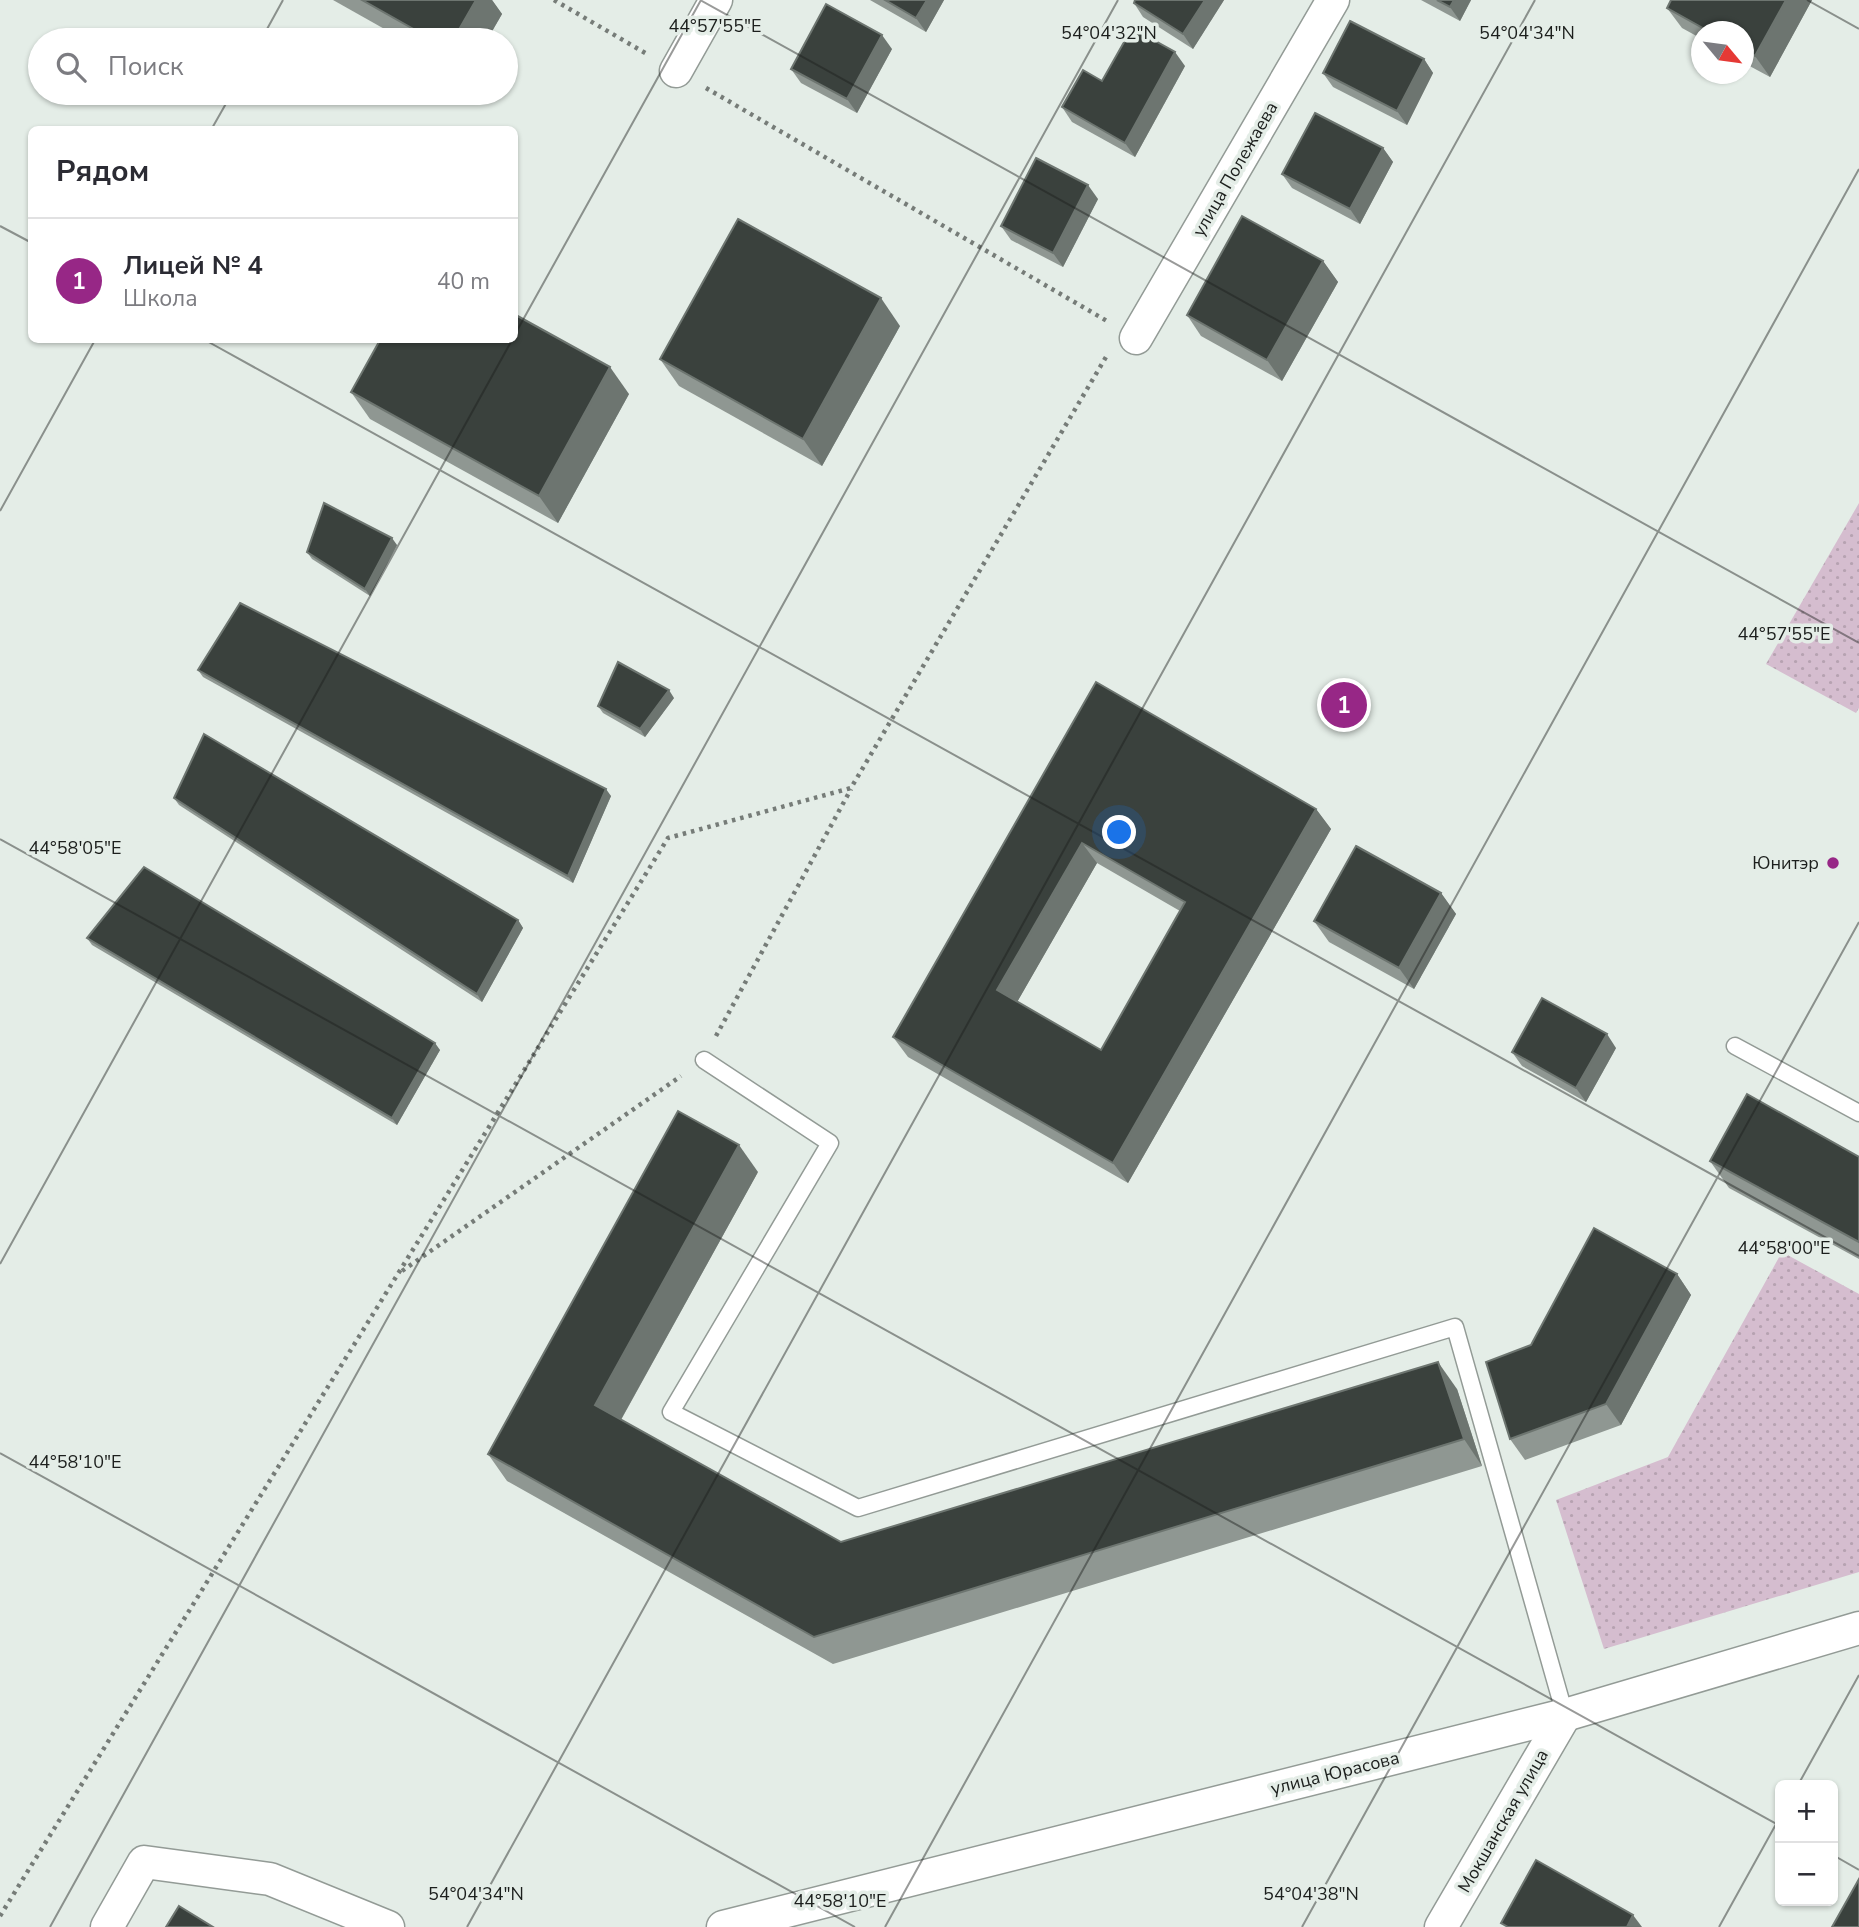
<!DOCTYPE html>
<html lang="ru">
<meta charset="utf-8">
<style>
:root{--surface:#fff;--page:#f2f2f3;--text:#2b2b33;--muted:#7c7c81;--line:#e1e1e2;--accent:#972786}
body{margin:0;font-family:"Nunito Sans",sans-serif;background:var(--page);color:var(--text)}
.controls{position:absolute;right:21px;bottom:21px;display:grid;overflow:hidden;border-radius:10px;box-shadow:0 2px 5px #0004}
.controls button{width:63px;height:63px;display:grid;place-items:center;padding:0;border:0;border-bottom:2px solid var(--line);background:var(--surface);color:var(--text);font:35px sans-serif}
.compass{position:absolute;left:1691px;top:21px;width:63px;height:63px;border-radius:50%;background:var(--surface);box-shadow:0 2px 5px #0004;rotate:119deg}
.you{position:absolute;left:1120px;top:833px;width:24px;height:24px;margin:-18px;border:5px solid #fff;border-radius:50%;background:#1a73e8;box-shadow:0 0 0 10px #1a73e833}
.badge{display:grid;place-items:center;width:46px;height:46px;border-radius:50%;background:var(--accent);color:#fff;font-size:23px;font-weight:700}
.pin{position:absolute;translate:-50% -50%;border:4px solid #fff;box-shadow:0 2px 7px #0006}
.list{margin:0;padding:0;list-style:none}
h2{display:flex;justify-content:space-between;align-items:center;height:91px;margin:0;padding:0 28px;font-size:30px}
h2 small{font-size:23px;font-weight:400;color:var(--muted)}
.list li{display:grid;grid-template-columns:46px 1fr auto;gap:21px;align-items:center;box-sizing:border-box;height:126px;padding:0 28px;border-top:2px solid var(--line)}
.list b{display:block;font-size:26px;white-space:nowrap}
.list p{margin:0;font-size:23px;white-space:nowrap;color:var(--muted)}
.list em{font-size:23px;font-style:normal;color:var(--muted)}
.icon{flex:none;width:38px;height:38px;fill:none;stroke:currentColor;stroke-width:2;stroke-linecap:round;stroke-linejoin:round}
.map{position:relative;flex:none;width:1859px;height:1927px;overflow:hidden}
.search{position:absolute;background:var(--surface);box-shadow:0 2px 5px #0004;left:28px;top:28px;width:490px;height:77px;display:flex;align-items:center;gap:18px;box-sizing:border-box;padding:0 24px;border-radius:38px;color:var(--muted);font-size:26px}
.panel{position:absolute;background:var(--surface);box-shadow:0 2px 5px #0004;left:28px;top:126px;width:490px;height:217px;border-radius:10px}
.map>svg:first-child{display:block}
</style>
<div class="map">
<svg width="1859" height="1927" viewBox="0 0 1859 1927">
<defs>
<pattern id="grass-dots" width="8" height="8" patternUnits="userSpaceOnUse" patternTransform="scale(1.75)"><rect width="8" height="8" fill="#d5bdcf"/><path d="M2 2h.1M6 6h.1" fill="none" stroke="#b6a2b1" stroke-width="1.8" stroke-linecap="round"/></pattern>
</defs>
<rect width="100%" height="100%" fill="#e4ede7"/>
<g fill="url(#grass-dots)">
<polygon points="1859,503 1859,708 1856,713 1766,664"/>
<polygon points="1782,1252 1859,1294 1859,1572 1604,1649 1556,1500 1668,1457"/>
</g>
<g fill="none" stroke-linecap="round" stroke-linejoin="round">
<defs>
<g id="lane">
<polyline points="1735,1046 1859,1113"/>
<polyline points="704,1060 830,1143 671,1412 858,1508 1455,1327 1565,1715"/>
</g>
<g id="street">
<polyline points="676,71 716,0"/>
<polyline points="1136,338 1333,0"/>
<polyline points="107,1927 144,1862 270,1879 388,1927"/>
<polyline points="723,1927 1565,1715 1859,1628"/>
<polyline points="1441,1927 1565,1715"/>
</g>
</defs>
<use href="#lane" stroke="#939b96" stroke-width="19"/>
<use href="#street" stroke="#939b96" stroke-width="35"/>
<g stroke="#767c78" stroke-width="4.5" stroke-dasharray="3.5 5" stroke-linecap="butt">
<polyline points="554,0 647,54"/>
<polyline points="706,88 1107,321"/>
<polyline points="716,1036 851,789"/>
<polyline points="402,1271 681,1076"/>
<polyline points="0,1916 668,838 851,788 1106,357"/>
</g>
<use href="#lane" stroke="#fff" stroke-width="16"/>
<use href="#street" stroke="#fff" stroke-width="32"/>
</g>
<g fill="#8f9792" fill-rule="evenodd">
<polygon points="333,0 492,0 502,14 487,40 404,40"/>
<polygon points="870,0 944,0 926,32"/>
<polygon points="1135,0 1224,0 1193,49 1143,17 1134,3"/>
<polygon points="1421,0 1471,0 1460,21"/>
<polygon points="1812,0 1770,77 1744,63 1744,32 1702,32 1702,39 1682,28 1667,8"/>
<polygon points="892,49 857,113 801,83 791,69"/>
<polygon points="1424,59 1433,73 1407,125 1333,87 1323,73"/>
<polygon points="1185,66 1135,157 1072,122 1062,107 1102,81"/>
<polygon points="1383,148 1393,162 1360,224 1292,188 1282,174"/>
<polygon points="1098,199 1063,267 1011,240 1001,226"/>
<polygon points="1323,261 1338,282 1282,381 1201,336 1187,315"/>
<polygon points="900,326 822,466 679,386 660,359"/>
<polygon points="351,392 629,394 558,523 370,419"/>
<polygon points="397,545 370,596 312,559 307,552"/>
<polygon points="198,670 611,796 573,883 203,677"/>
<path d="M1096,682L1316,809L1331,829L1128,1183L908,1057L893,1037ZM1097,863L1180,911L1101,1050L1017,1002Z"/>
<polygon points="674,698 645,737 603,713 598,706"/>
<polygon points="174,798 518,920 523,928 482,1002 179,805"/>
<polygon points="1441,893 1456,914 1414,989 1329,942 1314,921"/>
<polygon points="87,938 440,1050 397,1125 92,945"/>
<polygon points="1616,1048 1586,1102 1522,1066 1512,1052"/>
<polygon points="1859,1157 1859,1259 1729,1188 1710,1161"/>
<polygon points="758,1172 621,1420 841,1542 1457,1389 1482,1466 833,1664 507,1481 488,1454"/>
<polygon points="1677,1274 1691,1295 1621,1425 1525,1460 1510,1439 1531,1345"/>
</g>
<g fill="#6d7570">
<polygon points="476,0 492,0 502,14 487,40 453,40"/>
<polygon points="927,0 944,0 926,32 916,18"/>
<polygon points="1205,0 1224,0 1193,49 1183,34"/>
<polygon points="1454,0 1471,0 1460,21 1450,7"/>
<polygon points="1786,0 1812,0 1770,77 1755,56"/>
<polygon points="882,35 892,49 857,113 847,99"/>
<polygon points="1175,52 1185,66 1135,157 1125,143"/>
<polygon points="1424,59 1433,73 1407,125 1397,111"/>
<polygon points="1383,148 1393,162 1360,224 1350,209"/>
<polygon points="1088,185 1098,199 1063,267 1053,253"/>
<polygon points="1323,261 1338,282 1282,381 1267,360"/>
<polygon points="881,298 900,326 822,466 803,439"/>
<polygon points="610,367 629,394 558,523 539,496"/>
<polygon points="392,538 397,545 370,596 365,589"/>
<polygon points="669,690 674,698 645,737 640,729"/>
<polygon points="606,789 611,796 573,883 568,876"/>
<polygon points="1316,809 1331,829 1128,1183 1113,1163"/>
<polygon points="1082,843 1097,863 1012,1011 997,990"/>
<polygon points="1441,893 1456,914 1414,989 1399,968"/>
<polygon points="518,920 523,928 482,1002 477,994"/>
<polygon points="1607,1034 1616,1048 1586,1102 1576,1088"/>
<polygon points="435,1043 440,1050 397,1125 392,1118"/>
<polygon points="739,1145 758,1172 614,1432 595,1405"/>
<polygon points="1677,1274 1691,1295 1621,1425 1606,1404"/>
<polygon points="1438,1362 1457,1389 1482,1466 1464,1439"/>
<polygon points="1633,1915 1642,1927 1627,1927"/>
</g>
<g fill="#3a413d" stroke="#6d7570" stroke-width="2" fill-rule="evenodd">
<polygon points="362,0 476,0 453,40 433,40"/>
<polygon points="885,0 927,0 916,18"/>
<polygon points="1135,0 1205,0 1183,34 1134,3"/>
<polygon points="1437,0 1454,0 1450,7"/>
<polygon points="1671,0 1786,0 1755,56 1744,50 1744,32 1710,32 1667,8"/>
<polygon points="826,4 882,35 847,99 791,69"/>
<polygon points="1350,21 1424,59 1397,111 1323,73"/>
<polygon points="1132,28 1175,52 1125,143 1062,107 1083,70 1102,81"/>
<polygon points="1315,113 1383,148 1350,209 1282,174"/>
<polygon points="1036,158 1088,185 1053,253 1001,226"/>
<polygon points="1242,216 1323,261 1267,360 1187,315"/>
<polygon points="738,219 881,298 803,439 660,359"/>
<polygon points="514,314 610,367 539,496 351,392 380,340 514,340"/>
<polygon points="324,503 392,538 365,589 307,552"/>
<polygon points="240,603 606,789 568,876 198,670"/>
<polygon points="618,662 669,690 640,729 598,706"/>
<path d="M1096,682L1316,809L1113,1163L893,1037ZM1082,843L1185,902L1101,1050L997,990Z"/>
<polygon points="204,734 518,920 477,994 174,798"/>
<polygon points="1356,846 1441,893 1399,968 1314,921"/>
<polygon points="144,867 435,1043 392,1118 87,938"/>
<polygon points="1542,998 1607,1034 1576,1088 1512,1052"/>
<polygon points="1747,1094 1859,1157 1859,1242 1710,1161"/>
<polygon points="678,1111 739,1145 595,1405 841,1542 1438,1362 1464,1439 814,1637 488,1454"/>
<polygon points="1594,1228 1677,1274 1606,1404 1510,1439 1486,1362 1531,1345"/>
<polygon points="1536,1860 1633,1915 1627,1927 1508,1927 1501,1923"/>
<polygon points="1859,1879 1859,1927 1832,1927"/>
<polygon points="179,1906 213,1927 166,1927"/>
</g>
<path fill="none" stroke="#1c1f1d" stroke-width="2" stroke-opacity="0.45" d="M700,0L1859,643M1807,0L1859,29M261,40L283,0M211,130L232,93M0,226L32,243M514,336L701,0M205,340L1859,1256M0,511L95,340M0,839L1780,1826M0,1264L512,340M0,1453L855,1927M1798,1785L1859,1675M1833,1855L1859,1870M50,1927L1118,0M467,1927L1535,0M885,1927L1859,169M1302,1927L1859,922M1719,1927L1780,1817"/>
<circle fill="#972786" stroke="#e4ede7" stroke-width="2.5" cx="1833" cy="863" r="7"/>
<g text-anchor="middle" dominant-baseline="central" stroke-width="7" stroke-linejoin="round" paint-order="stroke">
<g font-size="18" fill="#1c1f1d" stroke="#e4ede7">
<text transform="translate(1235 169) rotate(-60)">улица Полежаева</text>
<text transform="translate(1335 1773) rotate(-14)">улица Юрасова</text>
<text transform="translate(1503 1821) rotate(-60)">Мокшанская улица</text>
</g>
<g font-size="18" fill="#1c1f1d" stroke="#e4ede7" text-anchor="end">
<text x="1819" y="863">Юнитэр</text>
</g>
</g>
<g font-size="18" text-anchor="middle" fill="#1c1f1d" stroke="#e4ede7" stroke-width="7" stroke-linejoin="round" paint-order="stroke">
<text x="715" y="32">44°57'55"E</text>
<text x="1109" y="39">54°04'32"N</text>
<text x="1527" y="39">54°04'34"N</text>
<text x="1784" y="640">44°57'55"E</text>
<text x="75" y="854">44°58'05"E</text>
<text x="1784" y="1254">44°58'00"E</text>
<text x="75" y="1468">44°58'10"E</text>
<text x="476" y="1900">54°04'34"N</text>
<text x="1311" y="1900">54°04'38"N</text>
<text x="840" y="1907">44°58'10"E</text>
</g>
</svg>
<div class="controls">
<button>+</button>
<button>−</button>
</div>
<svg class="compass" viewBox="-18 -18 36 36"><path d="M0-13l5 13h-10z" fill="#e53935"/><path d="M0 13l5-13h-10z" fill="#7c7c81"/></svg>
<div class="you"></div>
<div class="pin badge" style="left:1344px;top:705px">1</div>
<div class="search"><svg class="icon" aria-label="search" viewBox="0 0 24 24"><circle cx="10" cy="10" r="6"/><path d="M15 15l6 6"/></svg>Поиск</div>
<section class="panel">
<h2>Рядом<small></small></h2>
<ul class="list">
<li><span class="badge">1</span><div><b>Лицей № 4</b><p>Школа</p></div><em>40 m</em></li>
</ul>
</section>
</div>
